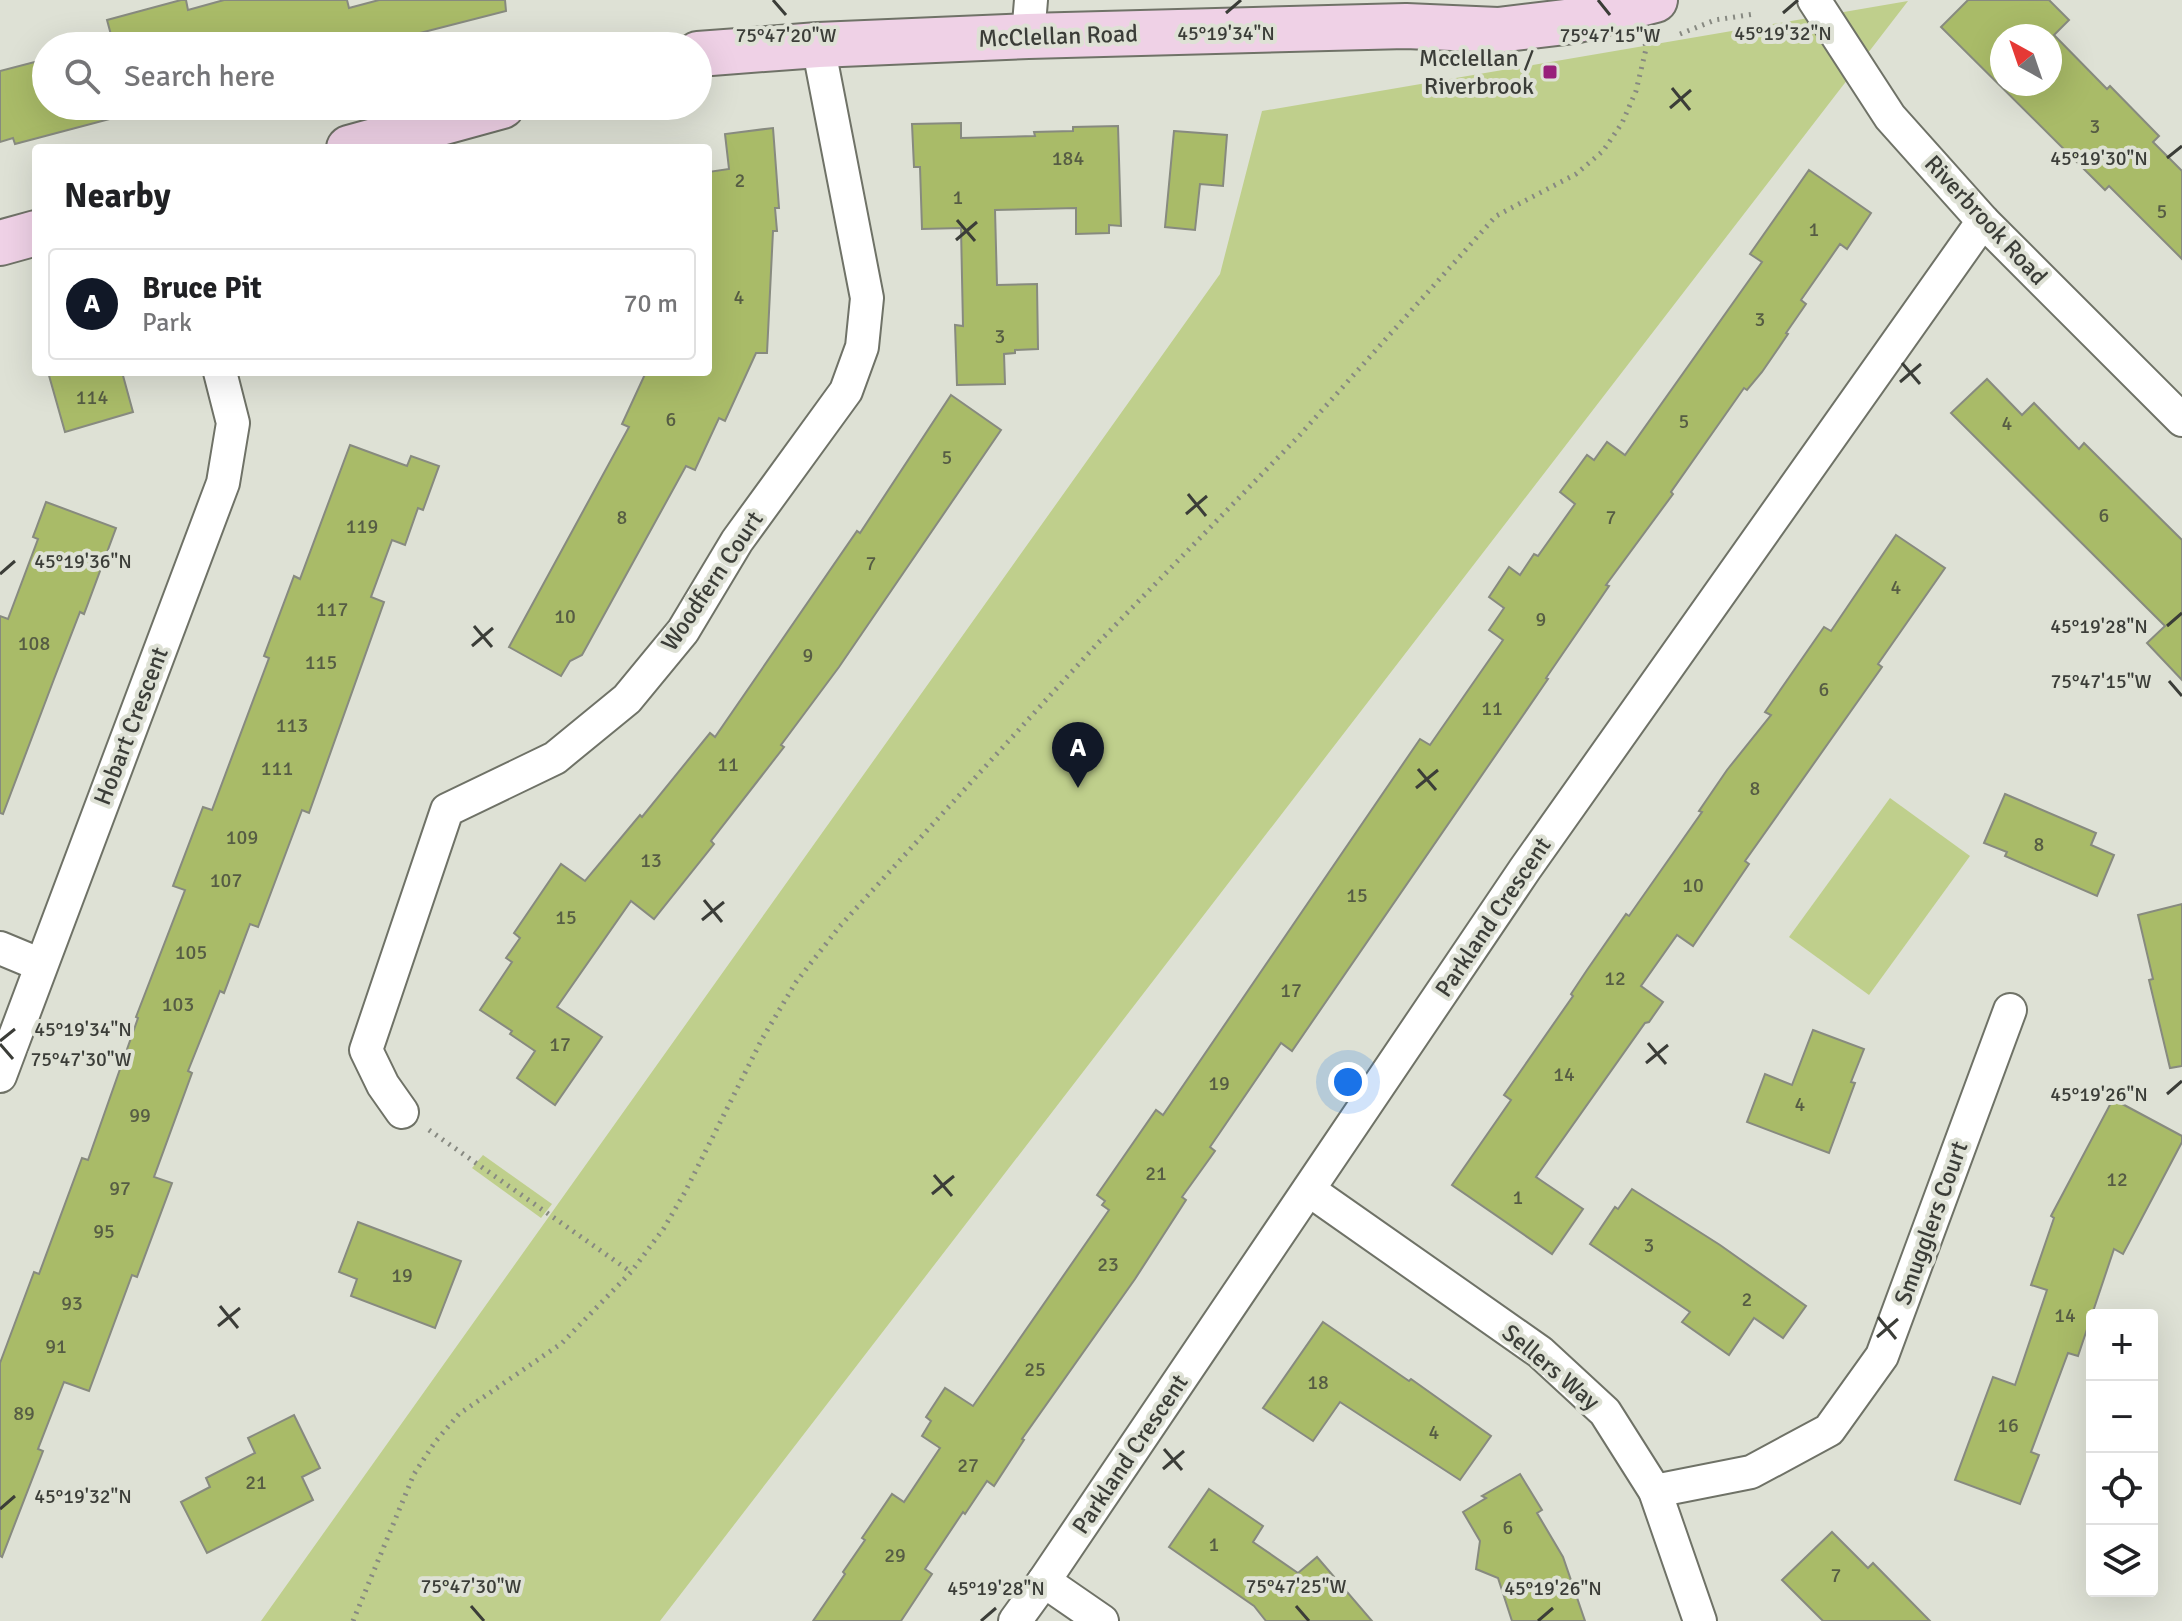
<!DOCTYPE html>
<meta charset="utf-8">
<style>
:root{--surface:#fff;--page:#f6f6f6;--text:#202124;--muted:#757577;--line:#e0e0e0;--accent:#111827}
body{margin:0;font-family:Signika,sans-serif;background:var(--page);color:var(--text)}
.controls{position:absolute;right:24px;bottom:24px;display:grid;overflow:hidden;border-radius:8px;box-shadow:0 8px 32px #0002}
.controls button{width:72px;height:72px;display:grid;place-items:center;padding:0;border:0;border-bottom:2px solid var(--line);background:var(--surface);color:var(--text);font:40px sans-serif}
.compass{position:absolute;left:1990px;top:24px;width:72px;height:72px;border-radius:50%;background:var(--surface);box-shadow:0 8px 32px #0002;rotate:320deg}
.you{position:absolute;left:1348px;top:1082px;width:28px;height:28px;margin:-20px;border:6px solid #fff;border-radius:50%;background:#1a73e8;box-shadow:0 0 0 12px #1a73e833}
.badge{display:grid;place-items:center;width:52px;height:52px;border-radius:50%;background:var(--accent);color:#fff;font-size:26px;font-weight:700}
.pin{position:absolute;translate:-50% -66px;filter:drop-shadow(0 2px 4px #0008)}
.pin::after{content:'';position:absolute;top:42px;width:28px;height:24px;background:inherit;clip-path:polygon(0 0,100% 0,50% 100%)}
.list{margin:0;padding:0;list-style:none}
h2{display:flex;justify-content:space-between;align-items:center;height:104px;margin:0;padding:0 32px;font-size:34px}
h2 small{font-size:26px;font-weight:400;color:var(--muted)}
.list li{display:grid;grid-template-columns:52px 1fr auto;gap:24px;align-items:center;box-sizing:border-box;height:112px;margin:0 16px 16px;padding:0 16px;border:2px solid var(--line);border-radius:8px}
.list b{display:block;font-size:30px;white-space:nowrap}
.list p{margin:0;font-size:26px;white-space:nowrap;color:var(--muted)}
.list em{font-size:26px;font-style:normal;color:var(--muted)}
.icon{flex:none;width:44px;height:44px;fill:none;stroke:currentColor;stroke-width:2;stroke-linecap:round;stroke-linejoin:round}
.map{position:relative;flex:none;width:2182px;height:1621px;overflow:hidden}
.search{position:absolute;background:var(--surface);box-shadow:0 8px 32px #0002;left:32px;top:32px;width:680px;height:88px;display:flex;align-items:center;gap:20px;box-sizing:border-box;padding:0 28px;border-radius:44px;color:var(--muted);font-size:30px}
.panel{position:absolute;background:var(--surface);box-shadow:0 8px 32px #0002;left:32px;top:144px;width:680px;height:232px;border-radius:8px}
.map>svg:first-child{display:block}
</style>
<div class="map">
<svg width="2182" height="1621" viewBox="0 0 2182 1621">
<rect width="100%" height="100%" fill="#dee1d5"/>
<g fill="#bfcf8c">
<polygon points="1908,1 660,1621 261,1621 1220,274 1262,111"/>
<polygon points="1890,798 1970,856 1869,995 1789,937"/>
<polygon points="483,1155 552,1204 541,1218 472,1168"/>
</g>
<g fill="#a9bb68" stroke="#878a7f" stroke-width="2" fill-rule="evenodd">
<polygon points="181,0 186,0 188,10 224,0 347,0 349,8 379,0 505,0 506,11 373,45 371,37 340,46 114,46 107,20"/>
<path d="M1968,0H2049L2069,20L2054,35L2107,89L2110,86L2159,136L2153,142L2182,171V259L2109,186L2105,190L1941,27ZM2002,36H2050V84H2002Z"/>
<polygon points="46,59 46,106 120,106 121,116 15,144 13,138 0,142 0,71"/>
<polygon points="961,123 961,138 1035,136 1034,132 1073,131 1073,127 1118,126 1121,226 1109,225 1109,233 1076,234 1076,208 995,210 997,285 1037,284 1038,349 1015,350 1015,353 1004,354 1005,384 957,385 955,325 963,326 961,228 922,229 920,167 914,167 912,124"/>
<polygon points="773,128 779,208 775,208 777,231 773,231 767,353 756,353 725,421 719,418 695,470 686,466 582,655 570,661 561,676 509,647 629,427 622,424 646,372 708,372 708,172 729,169 725,134"/>
<polygon points="1174,131 1227,135 1223,186 1200,184 1195,230 1165,227"/>
<polygon points="1809,170 1871,213 1847,249 1840,244 1801,300 1806,304 1786,333 1788,334 1762,372 1747,390 1744,388 1671,492 1673,494 1606,585 1609,586 1546,678 1548,679 1292,1051 1281,1043 1210,1147 1215,1151 1182,1197 1186,1200 1135,1279 1022,1439 1024,1440 994,1486 987,1481 965,1514 963,1512 925,1569 932,1574 901,1621 813,1621 845,1574 843,1572 865,1540 862,1538 892,1494 904,1502 940,1448 922,1436 931,1421 926,1417 945,1388 973,1406 1109,1210 1102,1205 1105,1201 1097,1195 1156,1110 1163,1115 1420,739 1430,745 1503,640 1489,630 1504,608 1489,597 1509,567 1520,575 1534,554 1538,556 1575,504 1560,492 1587,455 1594,460 1607,442 1625,455 1762,262 1750,254"/>
<polygon points="48,372 122,372 133,412 65,432"/>
<polygon points="1987,379 2022,415 2034,403 2079,449 2084,443 2182,540 2182,680 2147,643 2165,626 1951,413"/>
<polygon points="951,395 1001,430 839,667 781,745 784,747 711,841 714,844 654,919 631,901 557,1007 602,1037 555,1105 517,1078 535,1051 510,1034 512,1031 480,1010 512,962 506,958 520,938 514,933 561,864 585,881 640,815 642,817 710,733 715,737 857,531 860,533"/>
<polygon points="350,445 407,466 411,456 439,466 423,510 418,508 405,545 392,540 371,597 384,602 309,813 302,810 258,927 250,924 224,993 220,991 188,1071 192,1073 154,1177 172,1183 137,1277 132,1275 89,1391 64,1382 38,1449 43,1451 2,1557 0,1556 0,1363 34,1272 39,1274 82,1158 88,1160 138,1018 136,1017 185,890 173,886 203,807 212,810 269,658 264,656 294,576 300,579"/>
<polygon points="46,502 116,528 84,614 80,612 54,679 3,814 0,813 0,616 8,619 38,539 33,537"/>
<polygon points="1896,535 1945,568 1878,664 1882,667 1745,861 1749,864 1693,946 1677,935 1641,986 1663,1002 1649,1022 1645,1023 1536,1177 1583,1209 1552,1254 1452,1185 1511,1100 1504,1095 1573,996 1571,994 1587,970 1626,914 1629,916 1702,812 1699,811 1727,770 1771,715 1765,712 1824,627 1831,631"/>
<polygon points="2005,794 2096,833 2091,845 2114,855 2097,896 2005,856 2007,852 1984,843"/>
<polygon points="2182,904 2182,1066 2170,1068 2149,980 2153,979 2138,915"/>
<polygon points="1813,1030 1864,1049 1851,1082 1855,1083 1829,1153 1747,1122 1765,1074 1792,1085"/>
<polygon points="2113,1099 2182,1136 2182,1142 2123,1254 2114,1249 2078,1356 2068,1353 2031,1452 2039,1455 2020,1504 1955,1480 1993,1377 2015,1385 2047,1290 2031,1285 2054,1218 2051,1216"/>
<polygon points="1632,1189 1720,1245 1806,1306 1783,1338 1754,1318 1729,1355 1682,1322 1690,1312 1590,1244 1615,1207 1618,1209"/>
<polygon points="358,1222 461,1261 435,1328 351,1296 357,1279 339,1272"/>
<polygon points="1323,1322 1409,1381 1411,1379 1491,1436 1460,1480 1340,1402 1313,1441 1263,1408"/>
<polygon points="294,1415 320,1468 302,1477 313,1500 207,1553 181,1502 210,1487 206,1478 255,1453 248,1438"/>
<polygon points="1520,1474 1542,1510 1537,1513 1563,1557 1585,1621 1512,1621 1498,1578 1476,1569 1480,1541 1463,1512 1486,1498 1482,1496"/>
<polygon points="1209,1489 1263,1526 1253,1542 1298,1573 1317,1557 1372,1621 1266,1621 1254,1606 1169,1547"/>
<polygon points="1832,1532 1868,1568 1873,1563 1930,1621 1823,1621 1782,1580"/>
</g>
<g fill="none" stroke-linecap="round" stroke-linejoin="round">
<defs>
<g id="street">
<polyline points="1814,0 1890,117 1983,221 2182,420"/>
<polyline points="1028,36 1031,0"/>
<polyline points="0,948 41,965"/>
<polyline points="0,1076 223,483 233,423 220,372"/>
<polyline points="402,1112 383,1085 366,1050 447,810 555,758 627,699 683,631 737,541 846,391 862,347 867,298 818,45"/>
<polyline points="1309,1190 1540,1352 1605,1412 1655,1491 1700,1621"/>
<polyline points="1655,1491 1751,1472 1829,1430 1882,1356 2010,1010"/>
<polyline points="1044,1581 1102,1621"/>
<polyline points="1015,1621 1044,1581 1525,869 1983,221"/>
</g>
<g id="secondary">
<polyline points="698,54 818,45 1028,36 1406,26 1498,30 1574,21 1655,0"/>
<polyline points="349,148 502,106"/>
<polyline points="0,243 36,233"/>
</g>
</defs>
<use href="#street" stroke="#6f7267" stroke-width="36"/>
<use href="#secondary" stroke="#6f7267" stroke-width="48"/>
<g stroke="#878981" stroke-width="5" stroke-dasharray="2 6" stroke-linecap="butt">
<polyline points="1680,34 1715,20 1754,14"/>
<polyline points="429,1130 631,1272"/>
<polyline points="353,1621 414,1474 435,1442 459,1414 562,1343 631,1272 664,1228 685,1192 762,1039 796,982 840,926 1097,644 1298,437 1496,216 1576,174 1603,151 1622,123 1636,91 1646,49 1645,43"/>
</g>
<use href="#street" stroke="#fff" stroke-width="32"/>
<use href="#secondary" stroke="#efd1e6" stroke-width="44"/>
</g>
<path fill="none" stroke="#3b3d38" stroke-width="3" d="M773,0L786,15M1598,0L1610,15M1226,13L1241,0M1783,13L1798,0M1672,88L1690,110M1670,108L1691,90M2167,158L2182,146M957,220L975,241M956,240L977,222M1902,363L1920,384M1900,382L1921,364M1188,494L1206,516M1186,514L1207,496M0,574L15,561M474,626L492,647M2167,626L2182,613M472,646L493,628M2169,681L2182,696M1418,769L1436,790M1416,788L1438,770M704,900L722,922M702,920L724,902M0,1041L15,1029M1648,1043L1666,1064M0,1044L13,1059M1646,1063L1668,1045M2167,1094L2182,1081M934,1175L952,1196M932,1194L954,1176M220,1306L238,1328M1878,1317L1896,1339M218,1326L240,1308M1877,1337L1898,1319M1164,1449L1182,1470M1163,1469L1184,1451M0,1509L15,1496M471,1606L484,1621M1296,1606L1309,1621M981,1621L996,1608M1538,1621L1553,1608"/>
<rect fill="#98207a" stroke="#dee1d5" stroke-width="3" x="1542" y="64" width="16" height="16" rx="4"/>
<g text-anchor="middle" dominant-baseline="central" stroke-width="8" stroke-linejoin="round" paint-order="stroke">
<g font-size="20" fill="#565c44">
<text x="2095" y="126">3</text>
<text x="1068" y="158">184</text>
<text x="740" y="180">2</text>
<text x="958" y="197">1</text>
<text x="2162" y="211">5</text>
<text x="1814" y="229">1</text>
<text x="739" y="297">4</text>
<text x="1760" y="319">3</text>
<text x="1000" y="336">3</text>
<text x="92" y="397">114</text>
<text x="671" y="419">6</text>
<text x="1684" y="421">5</text>
<text x="2007" y="423">4</text>
<text x="947" y="457">5</text>
<text x="2104" y="515">6</text>
<text x="622" y="517">8</text>
<text x="1611" y="517">7</text>
<text x="362" y="526">119</text>
<text x="871" y="563">7</text>
<text x="1896" y="587">4</text>
<text x="332" y="609">117</text>
<text x="565" y="616">10</text>
<text x="1541" y="619">9</text>
<text x="34" y="643">108</text>
<text x="808" y="655">9</text>
<text x="321" y="662">115</text>
<text x="1824" y="689">6</text>
<text x="1492" y="708">11</text>
<text x="292" y="725">113</text>
<text x="728" y="764">11</text>
<text x="277" y="768">111</text>
<text x="1755" y="788">8</text>
<text x="242" y="837">109</text>
<text x="2039" y="844">8</text>
<text x="651" y="860">13</text>
<text x="226" y="880">107</text>
<text x="1693" y="885">10</text>
<text x="1357" y="895">15</text>
<text x="566" y="917">15</text>
<text x="191" y="952">105</text>
<text x="1615" y="978">12</text>
<text x="1291" y="990">17</text>
<text x="178" y="1004">103</text>
<text x="560" y="1044">17</text>
<text x="1564" y="1074">14</text>
<text x="1219" y="1083">19</text>
<text x="1800" y="1104">4</text>
<text x="140" y="1115">99</text>
<text x="1156" y="1173">21</text>
<text x="2117" y="1179">12</text>
<text x="120" y="1188">97</text>
<text x="1518" y="1197">1</text>
<text x="104" y="1231">95</text>
<text x="1649" y="1245">3</text>
<text x="1108" y="1264">23</text>
<text x="402" y="1275">19</text>
<text x="1747" y="1299">2</text>
<text x="72" y="1303">93</text>
<text x="2065" y="1315">14</text>
<text x="56" y="1346">91</text>
<text x="1035" y="1369">25</text>
<text x="1318" y="1382">18</text>
<text x="24" y="1413">89</text>
<text x="2008" y="1425">16</text>
<text x="1434" y="1432">4</text>
<text x="968" y="1465">27</text>
<text x="256" y="1482">21</text>
<text x="1508" y="1527">6</text>
<text x="1214" y="1544">1</text>
<text x="895" y="1555">29</text>
<text x="1836" y="1575">7</text>
</g>
<g font-size="24" fill="#3b3d38" stroke="#dee1d5">
<text transform="translate(1058 36) rotate(-2)">McClellan Road</text>
<text transform="translate(1986 220) rotate(47)">Riverbrook Road</text>
<text transform="translate(712 581) rotate(-56)">Woodfern Court</text>
<text transform="translate(131 726) rotate(-69)">Hobart Crescent</text>
<text transform="translate(1493 917) rotate(-56)">Parkland Crescent</text>
<text transform="translate(1931 1223) rotate(-70)">Smugglers Court</text>
<text transform="translate(1551 1367) rotate(40)">Sellers Way</text>
<text transform="translate(1130 1454) rotate(-56)">Parkland Crescent</text>
</g>
<g font-size="24" fill="#3b3d38" stroke="#dee1d5" text-anchor="end">
<text x="1534" y="58">Mcclellan /<tspan x="1534" dy="28">Riverbrook</tspan></text>
</g>
</g>
<g font-size="20" text-anchor="middle" fill="#3b3d38" stroke="#dee1d5" stroke-width="8" stroke-linejoin="round" paint-order="stroke">
<text x="1226" y="40">45°19'34"N</text>
<text x="1783" y="40">45°19'32"N</text>
<text x="786" y="42">75°47'20"W</text>
<text x="1610" y="42">75°47'15"W</text>
<text x="2099" y="165">45°19'30"N</text>
<text x="83" y="568">45°19'36"N</text>
<text x="2099" y="633">45°19'28"N</text>
<text x="2101" y="688">75°47'15"W</text>
<text x="83" y="1036">45°19'34"N</text>
<text x="81" y="1066">75°47'30"W</text>
<text x="2099" y="1101">45°19'26"N</text>
<text x="83" y="1503">45°19'32"N</text>
<text x="471" y="1593">75°47'30"W</text>
<text x="1296" y="1593">75°47'25"W</text>
<text x="996" y="1595">45°19'28"N</text>
<text x="1553" y="1595">45°19'26"N</text>
</g>
</svg>
<div class="controls">
<button>+</button>
<button>−</button>
<button><svg class="icon" aria-label="locate" viewBox="0 0 24 24"><circle cx="12" cy="12" r="6"/><path d="M12 2v4M12 18v4M2 12h4M18 12h4"/></svg></button>
<button><svg class="icon" aria-label="layers" viewBox="0 0 24 24"><path d="M12 4l9 5-9 5-9-5zM3 14l9 5 9-5"/></svg></button>
</div>
<svg class="compass" viewBox="-18 -18 36 36"><path d="M0-13l5 13h-10z" fill="#e53935"/><path d="M0 13l5-13h-10z" fill="#757577"/></svg>
<div class="you"></div>
<div class="pin badge" style="left:1078px;top:788px">A</div>
<div class="search"><svg class="icon" aria-label="search" viewBox="0 0 24 24"><circle cx="10" cy="10" r="6"/><path d="M15 15l6 6"/></svg>Search here</div>
<section class="panel">
<h2>Nearby<small></small></h2>
<ul class="list">
<li><span class="badge">A</span><div><b>Bruce Pit</b><p>Park</p></div><em>70 m</em></li>
</ul>
</section>
</div>
